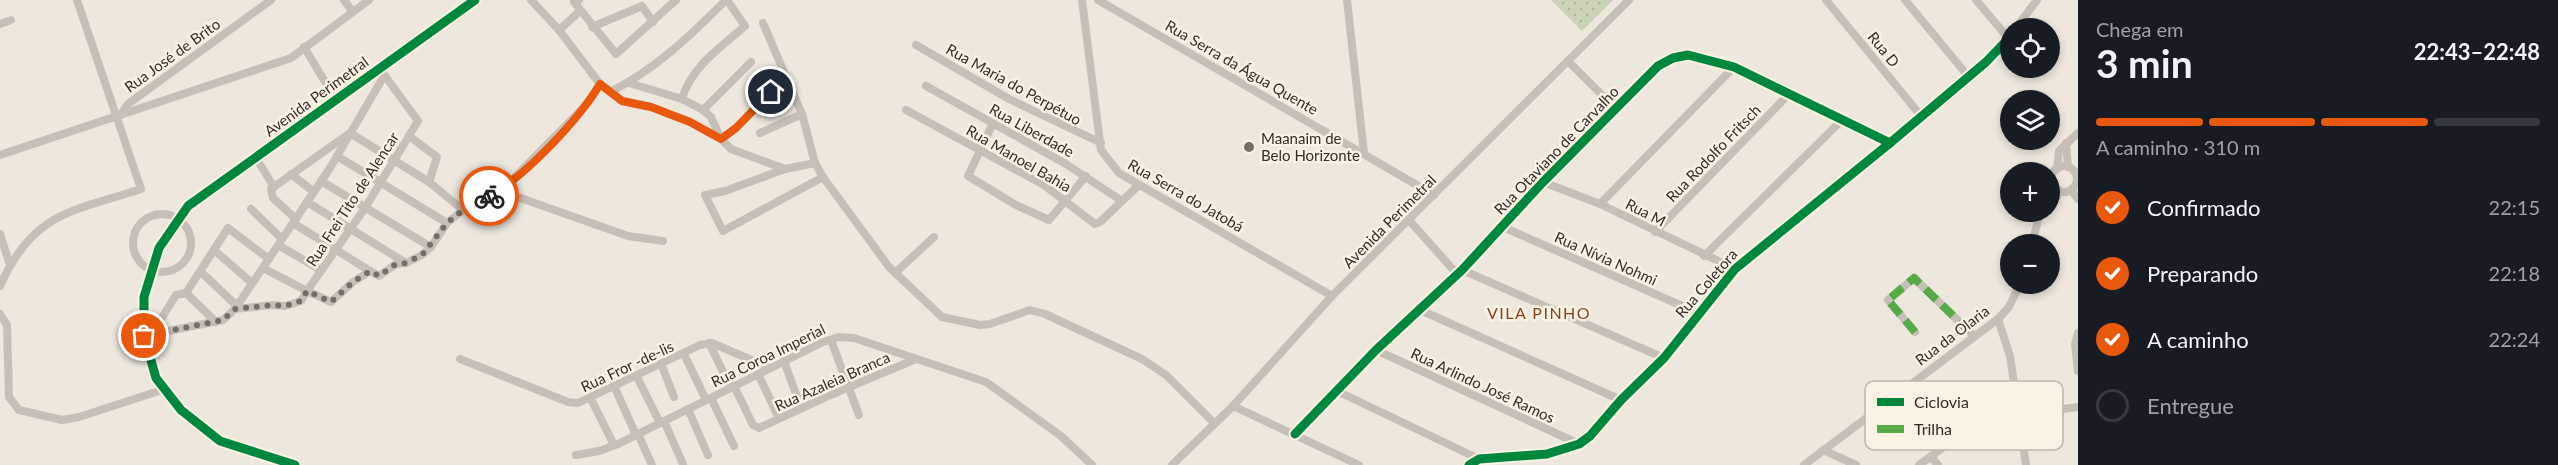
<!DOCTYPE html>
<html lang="pt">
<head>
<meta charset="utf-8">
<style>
	:root { --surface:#171b24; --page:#20242c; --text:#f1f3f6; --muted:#9ea1a6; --line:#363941; --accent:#ea580c }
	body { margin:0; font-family:Lato,sans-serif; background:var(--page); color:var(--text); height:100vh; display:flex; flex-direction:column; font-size:22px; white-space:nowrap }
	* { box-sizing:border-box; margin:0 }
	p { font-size:20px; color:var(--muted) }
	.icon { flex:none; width:33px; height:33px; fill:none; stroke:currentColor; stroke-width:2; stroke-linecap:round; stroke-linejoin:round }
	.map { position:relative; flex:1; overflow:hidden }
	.drawer { display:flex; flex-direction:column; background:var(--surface); width:480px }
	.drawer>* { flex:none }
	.buttons { position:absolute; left:2000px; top:18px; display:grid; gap:12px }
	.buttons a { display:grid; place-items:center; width:60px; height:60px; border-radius:50%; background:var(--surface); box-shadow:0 3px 9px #0003; font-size:30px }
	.pin { position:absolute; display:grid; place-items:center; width:51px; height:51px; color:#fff; margin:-26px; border:3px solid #fff; border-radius:50%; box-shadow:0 2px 6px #0007 }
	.courier { position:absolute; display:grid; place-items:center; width:60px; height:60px; margin:-30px; border:4px solid #ea580c; border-radius:50%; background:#fff; color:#222; box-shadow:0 2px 8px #0007 }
	.summary em { font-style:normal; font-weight:700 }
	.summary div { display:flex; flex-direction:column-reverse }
	.summary { display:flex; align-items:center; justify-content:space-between; height:102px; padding:0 18px }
	h1 { font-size:39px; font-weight:700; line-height:45px }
	.bar { display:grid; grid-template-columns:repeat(4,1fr); gap:9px 6px; align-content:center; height:72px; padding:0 18px }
	.bar i { height:8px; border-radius:4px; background:var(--line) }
	.bar .on { background:var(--accent) }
	.bar p { grid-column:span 4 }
	ol { padding:0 18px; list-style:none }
	li { display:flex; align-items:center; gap:18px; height:66px }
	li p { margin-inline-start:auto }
	li .icon { padding:6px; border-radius:50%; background:var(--accent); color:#fff; stroke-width:4 }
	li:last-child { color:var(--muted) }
	li i { width:33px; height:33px; border:3px solid var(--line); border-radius:50% }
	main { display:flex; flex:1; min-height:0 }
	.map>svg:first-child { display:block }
</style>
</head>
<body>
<main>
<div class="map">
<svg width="2078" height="465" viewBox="0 0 2078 465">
	<defs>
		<pattern id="park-dots" width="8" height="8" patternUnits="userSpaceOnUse" patternTransform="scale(1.5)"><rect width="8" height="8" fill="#cbd3b7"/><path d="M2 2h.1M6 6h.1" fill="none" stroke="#afb59d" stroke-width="1.8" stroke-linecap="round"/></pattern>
	</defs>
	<rect width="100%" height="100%" fill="#ede7de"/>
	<path fill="url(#park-dots)" d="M1551,0H1613L1582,31Z"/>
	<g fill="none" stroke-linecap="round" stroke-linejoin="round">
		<g stroke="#c5bfb7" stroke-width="8">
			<path d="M344,0L352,11"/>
			<path d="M531,0L559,30L600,84L622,101L651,107L690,122L721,139L736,128L786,76"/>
			<path d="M579,0L574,2L616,54L676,0"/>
			<path d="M1082,0L1101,150L1119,173L1332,296"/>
			<path d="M1098,0L1434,195"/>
			<path d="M1347,0L1364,153"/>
			<path d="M1826,0L1921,116"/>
			<path d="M1905,0L1968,76"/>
			<path d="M1976,0L2009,39"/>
			<path d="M763,23L802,114L815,163L823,177L889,267L942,317L980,325L990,324L1030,310L1045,314L1142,359L1166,375L1214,423"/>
			<path d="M0,24L11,20"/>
			<path d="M592,27L642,6L653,22"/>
			<path d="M2016,28L2037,0"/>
			<path d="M559,30L580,11"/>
			<path d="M916,45L1009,99L1101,143"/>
			<path d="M304,47L336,100"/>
			<path d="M1568,61L1616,109"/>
			<path d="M629,83L682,99L703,110L711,117L721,139L731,149L785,169L815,163"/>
			<path d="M600,84L588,103L504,188L512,195L628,236L663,241"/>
			<path d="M926,86L1066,164L1122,201"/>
			<path d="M610,92C655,70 691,35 726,0"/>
			<path d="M682,99C691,67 721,47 745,26L727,0"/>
			<path d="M703,110L751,62"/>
			<path d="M906,110L1044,185L1095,224L1100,222L1139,185"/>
			<path d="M122,113L128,104L271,0"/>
			<path d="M993,123L968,176L1016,205L1049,220L1086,176"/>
			<path d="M760,133L802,114"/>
			<path d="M409,136L437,157L429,182"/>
			<path d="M2066,143L2068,167"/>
			<path d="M0,155L291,58L369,0"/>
			<path d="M337,156L447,223"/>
			<path d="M256,158L274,187"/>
			<circle cx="2064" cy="179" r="13"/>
			<path d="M785,169L725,191L705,195L723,231L823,177"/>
			<path d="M2057,169L2059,151L2078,133"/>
			<path d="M291,174L314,192"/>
			<path d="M321,181L431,247"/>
			<path d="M1543,182L1600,204L1735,269"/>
			<path d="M2071,190L2078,199"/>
			<path d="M307,202L406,263"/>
			<path d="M1600,204L1734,67"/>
			<path d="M251,209L282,239"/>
			<path d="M2049,209L2060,191"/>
			<circle cx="162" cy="243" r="29"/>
			<path d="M296,219L273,198L271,189L350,133L429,182L463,210"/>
			<path d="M1409,220L1457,274"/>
			<path d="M293,223L370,271"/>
			<path d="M1503,227L1698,313"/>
			<path d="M1655,232L1789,94"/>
			<path d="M0,234L10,265"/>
			<path d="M2032,244L2040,212"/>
			<path d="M278,245L321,270"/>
			<path d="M214,250L252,283"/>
			<path d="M1704,256L1843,119"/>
			<path d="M263,268L307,291L365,208L418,121L380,69"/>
			<path d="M1462,270L1664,358"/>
			<path d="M201,272L237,306"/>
			<path d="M895,273L934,237"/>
			<path d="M0,286C33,212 71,212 141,189L77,0"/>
			<path d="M186,293L216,322"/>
			<path d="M235,309L330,168L384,76"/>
			<path d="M1418,309L1621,400"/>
			<path d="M0,314L7,325L9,397L19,410L62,420L79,417L165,389"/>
			<path d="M1998,319L2010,356L2026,465"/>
			<path d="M1915,332L1888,300L1914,278L1974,336"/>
			<path d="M2078,333L2075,344L2078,371"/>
			<path d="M151,335L176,295L186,293L228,228L269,259"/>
			<path d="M144,336L223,320L235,309L273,305L285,306L301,301L307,291L331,302L353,282L370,271L379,276L396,264L406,263L422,255L431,247L447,223L463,210L504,188"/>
			<path d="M831,340L859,415"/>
			<path d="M709,343L731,388"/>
			<path d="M1376,350L1579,444"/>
			<path d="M684,354L706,400"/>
			<path d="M460,359L568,402L578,403L700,345L712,343L770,368"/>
			<path d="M784,361L801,408"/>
			<path d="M662,366L674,397"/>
			<path d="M758,374L779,418"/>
			<path d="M637,377L660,423"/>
			<path d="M734,386L753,425L759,428L828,396L916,359"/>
			<path d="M615,388L636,435"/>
			<path d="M1337,391L1479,459"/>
			<path d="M711,398L734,446"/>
			<path d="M591,399L614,445"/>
			<path d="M1233,406L1359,465"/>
			<path d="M688,409L708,455"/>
			<path d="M664,421L683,464"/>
			<path d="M638,434L652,465"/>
			<path d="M1295,434L1376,350L1462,270L1543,182L1658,66L1673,58L1688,55L1734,67L1890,143"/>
			<path d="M1823,450L1856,465"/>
			<path d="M576,455L599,451L618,444L823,342L839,337L854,338L986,382L1061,436L1092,465"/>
			<path d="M1931,457L1938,465"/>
			<path d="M295,465L220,441L181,410L156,378L144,336V297L159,248L188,206L475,0"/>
			<path d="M1172,465L1233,406L1332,296L1629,0"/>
			<path d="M1469,465L1479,459L1547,454L1579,444L1590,436L1621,400L1664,358L1735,269L1890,143L1986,62L2010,37"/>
			<path d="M1804,465L1998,319L2009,307L2020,284"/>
			<path d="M1919,465L1974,425L2020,415L2078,407"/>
		</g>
		<path stroke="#55ab44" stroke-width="8" stroke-dasharray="15 8" stroke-linecap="butt" d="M1915,332L1888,300L1914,278L1974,336"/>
		<defs>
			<g id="cycleway">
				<path d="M1295,434L1376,350L1462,270L1543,182L1658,66L1673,58L1688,55L1734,67L1890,143"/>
				<path d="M295,465L220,441L181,410L156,378L144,336V297L159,248L188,206L475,0"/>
				<path d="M1469,465L1479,459L1547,454L1579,444L1590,436L1621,400L1664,358L1735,269L1890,143L1986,62L2010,37"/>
			</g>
		</defs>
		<use href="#cycleway" stroke="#faf2e4" stroke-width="13"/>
		<use href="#cycleway" stroke="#00873e" stroke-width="9"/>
	</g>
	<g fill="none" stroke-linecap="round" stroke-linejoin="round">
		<path stroke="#766d66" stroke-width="6" stroke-dasharray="0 10.8" d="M144,336L223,320L235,309L273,305L285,306L301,301L307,291L331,302L353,282L370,271L379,276L396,264L406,263L422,255L447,223L463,210L489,196"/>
		<path stroke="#ea580c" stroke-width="8" d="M489,196C525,177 579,119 600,84L622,101L651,107L690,122L721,139L736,128L771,92"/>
	</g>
	<circle fill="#766d66" stroke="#faf2e4" stroke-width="2" cx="1249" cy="147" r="6"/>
	<g text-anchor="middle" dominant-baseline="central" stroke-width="5" stroke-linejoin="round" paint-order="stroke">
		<g font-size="15" fill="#362c26" stroke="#faf2e4">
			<text transform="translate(1884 49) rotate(51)">Rua D</text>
			<text transform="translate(172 55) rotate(-36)">Rua José de Brito</text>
			<text transform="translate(1242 67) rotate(30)">Rua Serra da Água Quente</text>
			<text transform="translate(1014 84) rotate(29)">Rua Maria do Perpétuo</text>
			<text transform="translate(316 96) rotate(-36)">Avenida Perimetral</text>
			<text transform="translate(1032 130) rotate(29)">Rua Liberdade</text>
			<text transform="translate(1556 150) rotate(-46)">Rua Otaviano de Carvalho</text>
			<text transform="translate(1713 153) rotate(-46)">Rua Rodolfo Fritsch</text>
			<text transform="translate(1019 158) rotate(30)">Rua Manoel Bahia</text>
			<text transform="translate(1186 195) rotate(30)">Rua Serra do Jatobá</text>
			<text transform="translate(352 199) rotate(-57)">Rua Frei Tito de Alencar</text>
			<text transform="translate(1646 212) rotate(27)">Rua M</text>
			<text transform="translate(1389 221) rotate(-45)">Avenida Perimetral</text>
			<text transform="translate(1606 258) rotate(24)">Rua Nívia Nohmi</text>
			<text transform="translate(1706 283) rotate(-49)">Rua Coletora</text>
			<text transform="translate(1952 335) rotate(-37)">Rua da Olaria</text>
			<text transform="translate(768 355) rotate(-26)">Rua Coroa Imperial</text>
			<text transform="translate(627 366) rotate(-25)">Rua Fror -de-lis</text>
			<text transform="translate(832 381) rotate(-24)">Rua Azaleia Branca</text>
			<text transform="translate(1483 385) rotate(25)">Rua Arlindo José Ramos</text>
		</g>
		<g font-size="15" fill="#362c26" stroke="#faf2e4" text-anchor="start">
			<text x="1261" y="138">Maanaim de<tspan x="1261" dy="17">Belo Horizonte</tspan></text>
		</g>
		<g font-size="16" letter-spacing="1.5" fill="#893f1a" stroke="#faf2e4">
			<text x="1539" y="312">VILA PINHO</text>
		</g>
	</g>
	<rect x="1865" y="381" width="198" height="69" rx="9" fill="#faf2e4" stroke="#bfb7ab" stroke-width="1.5"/>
	<rect x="1877" y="398" width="27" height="8" fill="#00873e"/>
	<rect x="1877" y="425" width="27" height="8" fill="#55ab44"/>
	<g font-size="16" fill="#362c26">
		<text x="1914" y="408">Ciclovia</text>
		<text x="1914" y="435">Trilha</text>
	</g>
</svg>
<div class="buttons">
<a><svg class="icon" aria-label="locate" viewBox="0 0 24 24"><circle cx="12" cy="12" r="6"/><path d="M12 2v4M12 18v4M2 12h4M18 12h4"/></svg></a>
<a><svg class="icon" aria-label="layers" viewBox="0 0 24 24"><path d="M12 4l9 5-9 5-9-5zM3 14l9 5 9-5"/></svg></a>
<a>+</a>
<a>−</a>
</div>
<div class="pin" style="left:144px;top:336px;background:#ea580c"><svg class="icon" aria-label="bag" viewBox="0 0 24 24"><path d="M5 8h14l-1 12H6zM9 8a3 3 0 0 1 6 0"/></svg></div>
<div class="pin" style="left:771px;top:92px;background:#1f2937"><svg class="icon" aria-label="home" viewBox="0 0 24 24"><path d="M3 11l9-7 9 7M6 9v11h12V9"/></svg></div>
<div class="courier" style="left:489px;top:196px"><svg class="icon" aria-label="bike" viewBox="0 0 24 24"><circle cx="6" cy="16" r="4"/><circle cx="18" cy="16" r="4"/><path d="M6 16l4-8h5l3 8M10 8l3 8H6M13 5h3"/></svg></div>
</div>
<section class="drawer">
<div class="summary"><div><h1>3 min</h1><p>Chega em</p></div><em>22:43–22:48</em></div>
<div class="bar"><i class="on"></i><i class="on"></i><i class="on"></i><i></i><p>A caminho · 310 m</p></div>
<ol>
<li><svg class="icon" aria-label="check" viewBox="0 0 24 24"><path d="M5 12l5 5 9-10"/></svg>Confirmado<p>22:15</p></li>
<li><svg class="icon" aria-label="check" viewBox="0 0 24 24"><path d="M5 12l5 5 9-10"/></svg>Preparando<p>22:18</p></li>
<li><svg class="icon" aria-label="check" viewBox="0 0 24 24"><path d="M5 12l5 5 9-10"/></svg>A caminho<p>22:24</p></li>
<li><i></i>Entregue</li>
</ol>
</section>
</main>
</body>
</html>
